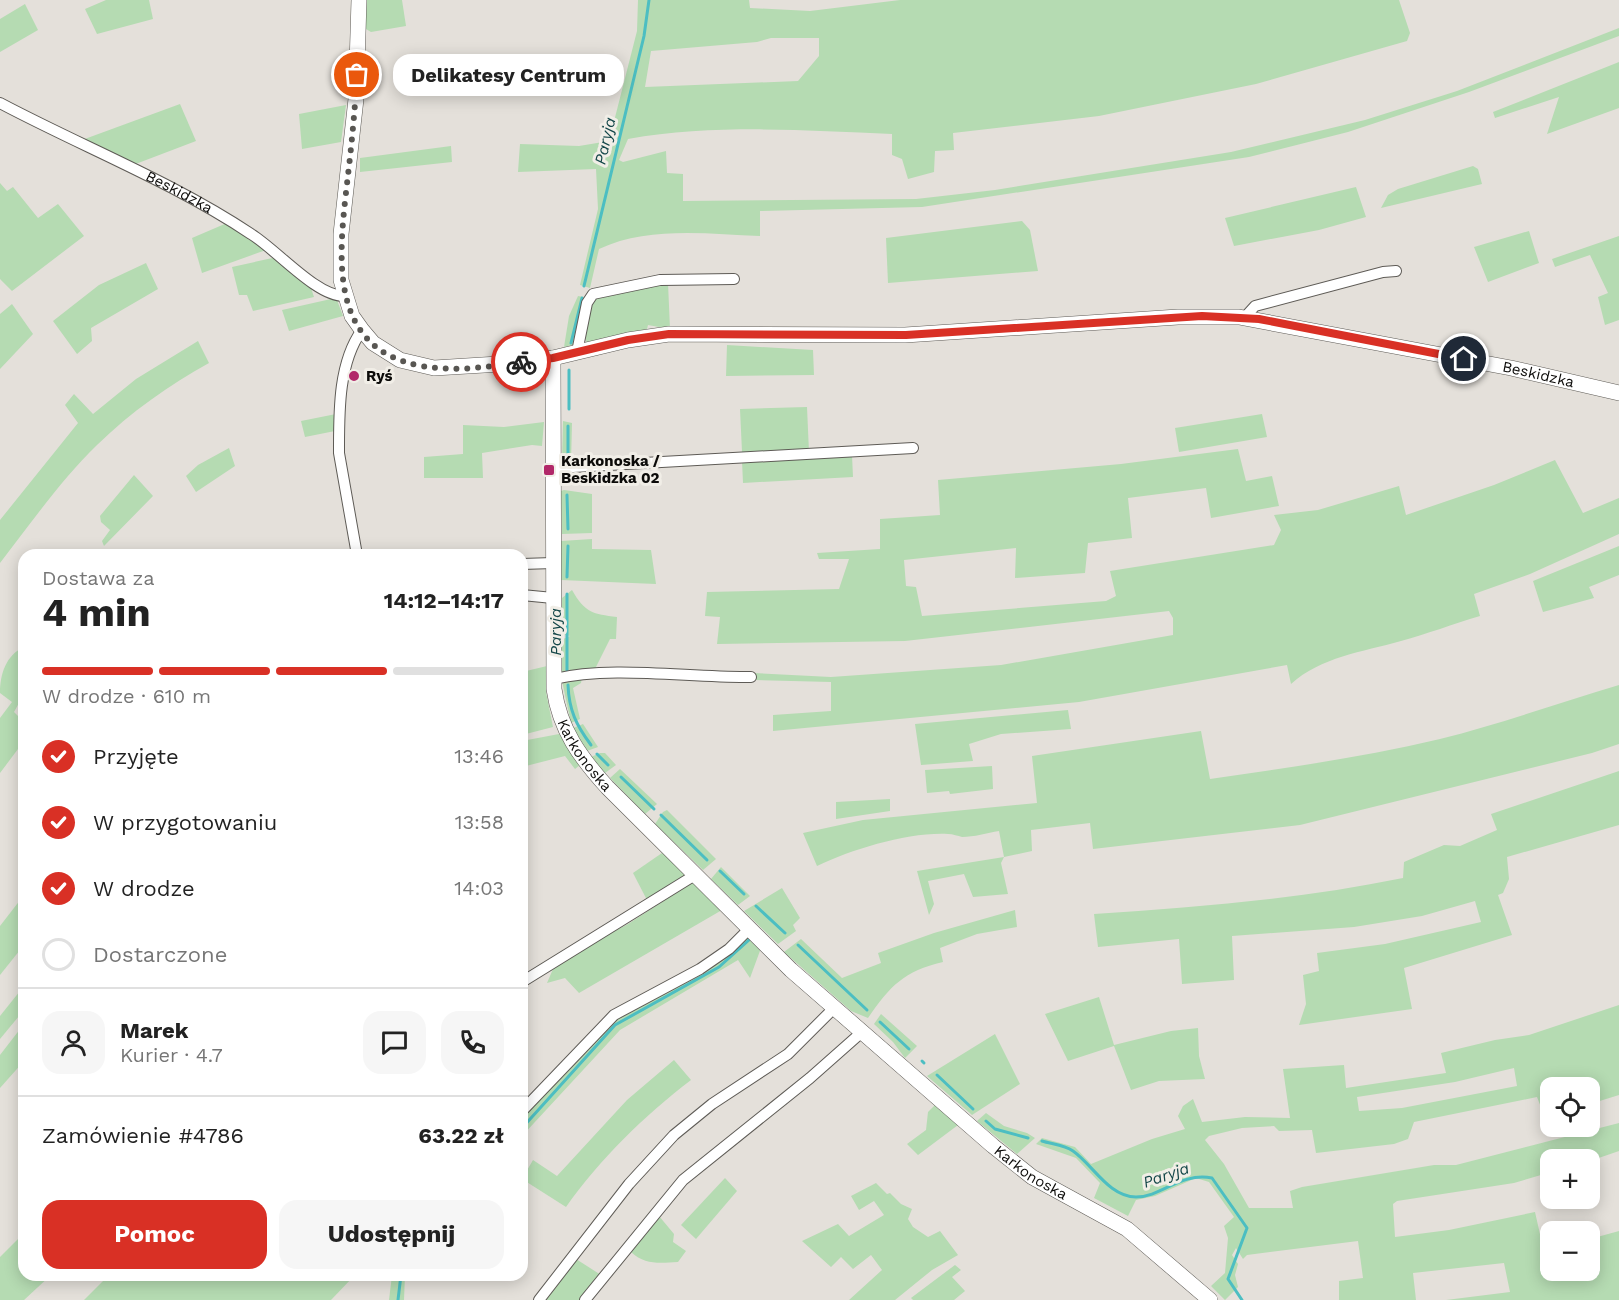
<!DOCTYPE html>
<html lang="pl">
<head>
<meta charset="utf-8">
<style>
	:root { --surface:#fff; --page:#f6f6f6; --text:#222; --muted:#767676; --line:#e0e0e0; --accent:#d93025 }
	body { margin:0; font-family:"Work Sans",sans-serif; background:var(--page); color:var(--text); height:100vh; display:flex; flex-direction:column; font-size:22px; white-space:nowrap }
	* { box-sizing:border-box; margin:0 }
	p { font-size:20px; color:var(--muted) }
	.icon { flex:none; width:33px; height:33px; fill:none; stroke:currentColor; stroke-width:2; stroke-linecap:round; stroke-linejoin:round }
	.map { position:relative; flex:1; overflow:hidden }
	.details { position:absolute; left:18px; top:549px; width:510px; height:732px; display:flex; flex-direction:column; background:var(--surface); border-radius:18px; box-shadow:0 3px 15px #0003 }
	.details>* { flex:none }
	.buttons { position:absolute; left:1540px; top:1077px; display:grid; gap:12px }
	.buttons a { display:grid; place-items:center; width:60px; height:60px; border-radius:12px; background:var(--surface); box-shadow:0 3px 15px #0003; font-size:30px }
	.pin { position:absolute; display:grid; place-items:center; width:51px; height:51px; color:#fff; margin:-26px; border:3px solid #fff; border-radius:50%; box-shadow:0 2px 6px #0007 }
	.courier { position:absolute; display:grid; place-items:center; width:60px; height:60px; margin:-30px; border:4px solid #d93025; border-radius:50%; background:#fff; color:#222; box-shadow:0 2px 8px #0007 }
	.bubble { position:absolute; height:42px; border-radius:18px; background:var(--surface); box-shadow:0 3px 15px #0003; font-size:20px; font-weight:700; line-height:42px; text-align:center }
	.head em { font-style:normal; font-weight:700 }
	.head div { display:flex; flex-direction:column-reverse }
	.head { display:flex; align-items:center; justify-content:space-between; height:102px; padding:0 24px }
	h1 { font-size:39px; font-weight:700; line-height:45px }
	.bar { display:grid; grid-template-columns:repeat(4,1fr); gap:9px 6px; align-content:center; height:72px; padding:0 24px }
	.bar i { height:8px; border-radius:4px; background:var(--line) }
	.bar .on { background:var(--accent) }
	.bar p { grid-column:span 4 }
	.line { display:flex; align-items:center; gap:15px; padding:0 24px; border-top:2px solid var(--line) }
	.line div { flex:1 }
	.round { display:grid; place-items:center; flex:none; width:63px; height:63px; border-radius:18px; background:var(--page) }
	ol { padding:0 24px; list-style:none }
	li { display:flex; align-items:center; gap:18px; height:66px }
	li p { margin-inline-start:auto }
	li .icon { padding:6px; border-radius:50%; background:var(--accent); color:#fff; stroke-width:4 }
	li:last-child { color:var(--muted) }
	li i { width:33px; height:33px; border:3px solid var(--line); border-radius:50% }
	.button { display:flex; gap:12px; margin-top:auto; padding:12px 24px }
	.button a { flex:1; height:69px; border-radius:18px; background:var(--accent); color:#fff; font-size:24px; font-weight:700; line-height:69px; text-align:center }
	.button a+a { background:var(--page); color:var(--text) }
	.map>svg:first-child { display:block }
</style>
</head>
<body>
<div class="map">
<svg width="1619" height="1300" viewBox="0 0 1619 1300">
	<rect width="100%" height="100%" fill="#e4e0da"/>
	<g fill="#b5dbb2" fill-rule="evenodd">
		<path d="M106,0H149L153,19L97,34L85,9Z"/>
		<path d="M366,0H402L406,26L371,32L366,29Z"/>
		<path d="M638,0H749L750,8L810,11L900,0H1399L1410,33L1407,41L1256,84L1099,116L953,133L954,150L935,151L934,172L908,179L902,159L892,155V134C804,130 715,124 628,139L619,160L623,162L666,151L667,173L683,174V201L916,199L995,190L1231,152L1365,120L1457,91L1619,28V36L1469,92L1348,132L1249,157L922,207L760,211V236C707,234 648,226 599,249L590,288L580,285L598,209L596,169L518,172L520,144L579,146L609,141L637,31ZM771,38H819V56L798,81L645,87L651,51L757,42Z"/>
		<path d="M25,4L38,30L0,52V19Z"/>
		<path d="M1619,62V108L1547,134L1559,97L1495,118L1493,112Z"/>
		<path d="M180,104L196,141L133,165L82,140Z"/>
		<path d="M346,105L341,142L302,149L299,114Z"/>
		<path d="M451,146L452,162L360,172V158Z"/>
		<path d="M1473,166L1478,169L1482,184L1381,208L1388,195L1398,189Z"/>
		<path d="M0,183L7,191L13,187L38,218L58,204L84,236L12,291L0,279Z"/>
		<path d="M1356,187L1366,217L1319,230L1234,246L1225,218Z"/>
		<path d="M1022,221L1030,230L1038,271L888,283L886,238Z"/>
		<path d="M227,223L266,250L202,273L192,238Z"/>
		<path d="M1529,231L1539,263L1488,282L1474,247Z"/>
		<path d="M1619,236V320L1605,325L1598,297L1608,293L1590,255L1555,267L1552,259Z"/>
		<path d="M277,257L311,288L314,297L253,311L247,295H239L232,267Z"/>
		<path d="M146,263L158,289L91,328L92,341L77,354L53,321L99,285Z"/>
		<path d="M668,283L670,329L648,325L647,329L587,344C582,332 590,305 598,295Z"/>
		<path d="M578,296L584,297L573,345L564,347L569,316Z"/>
		<path d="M331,299L337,300L343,316L289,331L282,310Z"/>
		<path d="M12,304L33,334L0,369V314Z"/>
		<path d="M198,341L209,363C169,385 131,412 97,445C61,480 31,523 0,563V520L78,423L65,405L74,394L93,414L136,379Z"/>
		<path d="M727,345L813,350L814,375L726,376Z"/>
		<path d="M807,407L809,452H742L740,409Z"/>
		<path d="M336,414L335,431L305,437L301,421Z"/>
		<path d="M1262,414L1267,437L1179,452L1175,428Z"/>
		<path d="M563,421L572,423L571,463L562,462Z"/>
		<path d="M544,422L542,446L532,445L482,453L483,478H424V457L463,454V425L504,427Z"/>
		<path d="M229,448L235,466L196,492L186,476L198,465Z"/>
		<path d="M1238,449L1246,481L1272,476L1279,506L1211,518L1206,488L1128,498L1132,538L1088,543L1085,573L1015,578L1016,548L904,560L906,586L916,587L922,616L1106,601L1116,596L1110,571L1274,545L1281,530L1274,515L1318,510L1399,486L1406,515L1494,485L1555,460L1583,513L1619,498V534L1530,574L1474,594L1480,616C1453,624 1427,634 1401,641C1362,652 1321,657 1291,684L1287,665L1079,702L773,731V715L831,711V682L754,680L753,673L831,677L1001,665L1173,635V618L1169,611L905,641L717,644L720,617L705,616L707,592L839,589L849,559H819L817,553L880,549V519L940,515L938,480L1121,464Z"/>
		<path d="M852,455L853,477L743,483L742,461Z"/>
		<path d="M134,475L153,496L104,546L102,541L110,530L101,522L100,516Z"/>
		<path d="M564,490L592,494V533L562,534L561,491Z"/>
		<path d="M592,539V549L651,550L656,584L561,580V541Z"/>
		<path d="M1619,546V575L1589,587L1594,598L1543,612L1533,581Z"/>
		<path d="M572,590C585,613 593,614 617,617L616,639H610L594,671L562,673L561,640L570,636L562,634V598Z"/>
		<path d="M24,647V694L14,712L24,722V741L0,773V718L12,702L0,693C0,674 6,655 24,647Z"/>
		<path d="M547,666L548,686L546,692L553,727L522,735V672Z"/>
		<path d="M582,677L581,683L573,688L580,719L571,723L562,681Z"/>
		<path d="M1619,685V744L1592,753L1300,825L1093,849L1090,823L1031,830L1032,851L1004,857L1001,863L1008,894L973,897L964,874L928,881L934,904L929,915L917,871L1004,857L999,831C987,833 974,837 962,837C958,836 953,834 948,834C908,832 853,849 817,866L803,833L863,820L1037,803L1032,756L1201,731L1210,779C1287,768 1364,757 1440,739C1500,724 1559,703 1619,685Z"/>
		<path d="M1068,710L1071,729L1001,734L969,744L973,761L921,765L915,724Z"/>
		<path d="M583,724L598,747L587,751L573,728Z"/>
		<path d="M559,734L580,765L575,769L565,756L522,767V741Z"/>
		<path d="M600,753H605L616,765L605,773L591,757Z"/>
		<path d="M992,766L993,789L950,794L949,791L927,793L925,770Z"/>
		<path d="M620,769L657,804L645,814L610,778Z"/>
		<path d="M1619,771V825L1507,857L1509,879L1503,893L1498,895L1512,935L1404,968L1412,1009L1299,1025L1306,1004L1303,975L1319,971L1317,953L1385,944L1481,922L1475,901L1422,916L1354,927L1232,936L1234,980L1182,984L1179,939L1098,947L1094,914C1197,907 1301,899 1403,878L1404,862L1444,845L1460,846L1497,830L1491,814Z"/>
		<path d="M890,799V811L836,819V802Z"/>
		<path d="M667,810L716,859L703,870L655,824L663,812Z"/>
		<path d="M662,853L685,872V878L648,902L633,873Z"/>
		<path d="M721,867L750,896L738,905L711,879Z"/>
		<path d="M693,882L722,910L579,993L565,978L547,983L556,962L628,924Z"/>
		<path d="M782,888L800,918L793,925L796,931L778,944L744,911Z"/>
		<path d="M24,895V945L0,975V926Z"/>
		<path d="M1015,910L1017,927L977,934L940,948L943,962C904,971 890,986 868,1018L851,1011L784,952L801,939L842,978L881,963L878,953L934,933Z"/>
		<path d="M748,935L761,948L750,978L738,960L620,1030L522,1136V1116L612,1021Z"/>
		<path d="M24,986V1010L0,1039V1016Z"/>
		<path d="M1099,997L1114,1045L1171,1031L1198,1028L1199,1056L1205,1079L1159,1081L1131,1090L1114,1046L1068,1061L1045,1014Z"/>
		<path d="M1619,1005V1095L1590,1104V1088H1551V1114L1544,1115L1537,1097L1414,1122L1408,1139L1394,1144L1316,1153L1312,1130L1279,1131L1274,1126L1242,1128L1209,1136L1205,1140L1224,1164L1249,1208H1293L1290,1191L1302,1187L1434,1165H1456L1619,1123V1151L1590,1161L1551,1160V1172L1514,1183L1397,1201L1393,1204L1395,1237L1449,1230L1535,1212L1544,1252L1551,1250V1270H1590V1239L1619,1231V1300H1446L1510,1292L1504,1263L1413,1273L1416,1300H1339V1281L1363,1278L1358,1241L1247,1255L1243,1259L1236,1248L1232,1255L1238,1264L1235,1275L1238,1287L1225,1300L1211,1286L1225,1273L1228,1238L1224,1226L1234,1217L1209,1182L1196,1178L1155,1196L1136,1200L1128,1216L1094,1198L1100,1183L1076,1158L1036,1144L1042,1138L1075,1147L1091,1164L1152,1139L1185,1129L1178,1116L1183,1106L1193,1099L1202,1122L1245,1117L1290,1118L1283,1069L1344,1065L1346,1088L1446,1073L1441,1053L1495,1040L1529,1035ZM1514,1068L1517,1086L1402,1108L1359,1111L1357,1097L1455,1082Z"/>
		<path d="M881,1014L917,1046L905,1058L893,1042L874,1024Z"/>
		<path d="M24,1024V1061L0,1088V1055Z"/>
		<path d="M995,1034L1020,1084L972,1115L927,1076Z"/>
		<path d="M674,1060L691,1080C644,1116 600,1159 566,1207L522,1179L533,1160L557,1176L627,1100Z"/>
		<path d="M936,1104L958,1125L918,1155L907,1144L926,1130L928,1112Z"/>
		<path d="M986,1113L1004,1126L1027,1133L1035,1138L1017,1154L977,1121Z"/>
		<path d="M725,1178L737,1191L696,1239L681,1225Z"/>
		<path d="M876,1183L887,1194L890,1193L901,1204L912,1209L908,1219L913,1227L928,1237L940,1231L958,1255L932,1270L895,1300H849L882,1270L871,1255L853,1269L841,1257L831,1267L802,1241L838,1224L849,1236L884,1215L874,1201L859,1210L851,1196Z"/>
		<path d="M659,1216L674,1234L673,1242L686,1251L678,1262C659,1263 645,1265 631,1252Z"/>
		<path d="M24,1233V1275H51L24,1300H0V1257Z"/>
		<path d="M576,1259L601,1275L580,1300H544Z"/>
		<path d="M955,1265L961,1270L952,1277L965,1291L954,1300H913L911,1298Z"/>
		<path d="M109,1275H355L331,1300H84Z"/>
		<path d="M392,1275H405L404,1300H389Z"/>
	</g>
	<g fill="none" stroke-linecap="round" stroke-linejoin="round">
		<g stroke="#4cbec2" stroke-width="3">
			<path d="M584,286L644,36L649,0"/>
			<path d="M571,343L582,298"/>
			<path d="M569,409V370"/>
			<path d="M568,459V426"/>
			<path d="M568,473V481"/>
			<path d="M567,495L568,529"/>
			<path d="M567,577L568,546"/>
			<path d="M567,670V594"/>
			<path d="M568,685C569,710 576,725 591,745"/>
			<path d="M597,754L608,765"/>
			<path d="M621,777L654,809"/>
			<path d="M661,815L707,860"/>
			<path d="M720,871L744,894"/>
			<path d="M756,906L785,933"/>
			<path d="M798,945L867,1010"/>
			<path d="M880,1022L909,1049"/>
			<path d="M922,1061L924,1063"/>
			<path d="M937,1075L973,1109"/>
			<path d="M986,1121L995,1129L1028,1138"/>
			<path d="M522,1128L615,1025L719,967L749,940"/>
			<path d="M1042,1141C1051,1144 1065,1145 1073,1151C1093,1165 1109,1197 1136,1197C1162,1197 1180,1172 1212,1178L1247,1228L1228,1279L1242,1300"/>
			<path d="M398,1300L401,1275"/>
		</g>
		<defs>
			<g id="street">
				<path id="s1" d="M0,103C83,147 173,182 251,234C277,250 316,296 344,296"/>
				<path d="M1245,317L1255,306L1383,272L1396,271"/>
				<path d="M577,352L587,303L593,294L660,280L734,279"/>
				<path d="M555,468L913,448"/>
				<path d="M357,555L339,453C339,413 338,363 362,330"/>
				<path d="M522,564L553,563"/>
				<path d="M522,595L553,598"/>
				<path d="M554,679C613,665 689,678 751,677"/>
				<path d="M522,982L695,875"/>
				<path d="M522,1111L614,1015L700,969L729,949L749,929"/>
				<path d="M539,1300L629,1184L674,1135L712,1104L788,1054L834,1008"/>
				<path d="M585,1300L683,1180L810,1078L862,1032"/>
			</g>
			<g id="secondary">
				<path id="s2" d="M359,0L356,99L341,234V280L352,316L362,330L373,343L400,360L434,368L516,363L553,358L628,340L669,334L905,335L1178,317H1239L1511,368L1619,393"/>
				<path id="s3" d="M553,358L554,689C560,730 580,757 607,787L791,970L993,1146L1032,1177L1127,1229L1210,1300"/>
			</g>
		</defs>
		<use href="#street" stroke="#5e5b56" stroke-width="12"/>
		<use href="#secondary" stroke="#5e5b56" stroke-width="16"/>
		<use href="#street" stroke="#fff" stroke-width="10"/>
		<use href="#secondary" stroke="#fff" stroke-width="15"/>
	</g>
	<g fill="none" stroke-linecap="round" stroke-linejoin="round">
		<path stroke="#585652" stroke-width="6" stroke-dasharray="0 10.8" d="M357,75C355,108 352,141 348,175C340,247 323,349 422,366C453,372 490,367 521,362"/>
		<path stroke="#d93025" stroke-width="8" d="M521,362L553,358L628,340L669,334L906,335L1202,316L1259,319L1464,359"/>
	</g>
	<g fill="#b12869" stroke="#f1eee7" stroke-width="2">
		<circle cx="354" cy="376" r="6"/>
		<rect x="543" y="464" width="12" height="12" rx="3"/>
	</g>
	<g text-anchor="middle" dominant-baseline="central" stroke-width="6" stroke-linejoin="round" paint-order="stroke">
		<g font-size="15" fill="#0c0b09" stroke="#f1eee7">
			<text stroke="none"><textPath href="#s1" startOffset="200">Beskidzka</textPath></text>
			<text stroke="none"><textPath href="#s2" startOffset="1533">Beskidzka</textPath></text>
			<text stroke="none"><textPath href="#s3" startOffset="405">Karkonoska</textPath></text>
			<text stroke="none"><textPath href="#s3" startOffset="1018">Karkonoska</textPath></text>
		</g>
		<g font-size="15" font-weight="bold" fill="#0c0b09" stroke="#f1eee7" text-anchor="start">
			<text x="366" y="376">Ryś</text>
			<text x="561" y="461">Karkonoska /<tspan x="561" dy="17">Beskidzka 02</tspan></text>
		</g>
		<g font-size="16" font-style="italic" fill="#144749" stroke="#f1eee7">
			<text transform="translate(605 141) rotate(-77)">Paryja</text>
			<text transform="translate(555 632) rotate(-90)">Paryja</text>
			<text transform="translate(1166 1175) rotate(-19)">Paryja</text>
		</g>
	</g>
</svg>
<div class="buttons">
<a><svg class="icon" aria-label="locate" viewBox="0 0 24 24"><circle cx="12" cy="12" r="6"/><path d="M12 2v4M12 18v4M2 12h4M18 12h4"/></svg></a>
<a>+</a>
<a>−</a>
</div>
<div class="pin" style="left:357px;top:75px;background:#ea580c"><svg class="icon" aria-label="bag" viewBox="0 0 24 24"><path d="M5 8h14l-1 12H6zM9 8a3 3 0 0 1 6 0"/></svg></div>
<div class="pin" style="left:1464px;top:359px;background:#1f2937"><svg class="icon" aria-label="home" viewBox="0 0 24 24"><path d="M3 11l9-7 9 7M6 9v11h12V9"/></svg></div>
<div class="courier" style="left:521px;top:362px"><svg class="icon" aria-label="bike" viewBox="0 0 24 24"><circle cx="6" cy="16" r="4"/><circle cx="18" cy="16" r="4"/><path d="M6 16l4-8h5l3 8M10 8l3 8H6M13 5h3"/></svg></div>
<div class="bubble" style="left:393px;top:54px;width:231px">Delikatesy Centrum</div>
<section class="details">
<div class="head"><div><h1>4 min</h1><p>Dostawa za</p></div><em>14:12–14:17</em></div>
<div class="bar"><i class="on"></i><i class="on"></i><i class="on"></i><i></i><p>W drodze · 610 m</p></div>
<ol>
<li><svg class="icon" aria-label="check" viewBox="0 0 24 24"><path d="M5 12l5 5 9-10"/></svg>Przyjęte<p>13:46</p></li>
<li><svg class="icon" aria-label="check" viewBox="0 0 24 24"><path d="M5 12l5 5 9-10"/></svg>W przygotowaniu<p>13:58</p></li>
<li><svg class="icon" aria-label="check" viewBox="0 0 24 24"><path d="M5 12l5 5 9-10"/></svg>W drodze<p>14:03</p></li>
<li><i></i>Dostarczone</li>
</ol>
<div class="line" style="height:108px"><a class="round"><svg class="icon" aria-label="person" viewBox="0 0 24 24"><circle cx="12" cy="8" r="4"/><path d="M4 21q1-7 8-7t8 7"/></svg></a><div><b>Marek</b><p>Kurier · 4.7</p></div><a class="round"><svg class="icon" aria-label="chat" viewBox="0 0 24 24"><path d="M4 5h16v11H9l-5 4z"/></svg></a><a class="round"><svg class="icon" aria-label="phone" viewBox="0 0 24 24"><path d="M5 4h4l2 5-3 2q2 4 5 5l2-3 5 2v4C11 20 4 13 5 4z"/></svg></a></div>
<div class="line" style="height:78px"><div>Zamówienie #4786</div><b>63.22 zł</b></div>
<div class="button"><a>Pomoc</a><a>Udostępnij</a></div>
</section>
</div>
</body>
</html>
